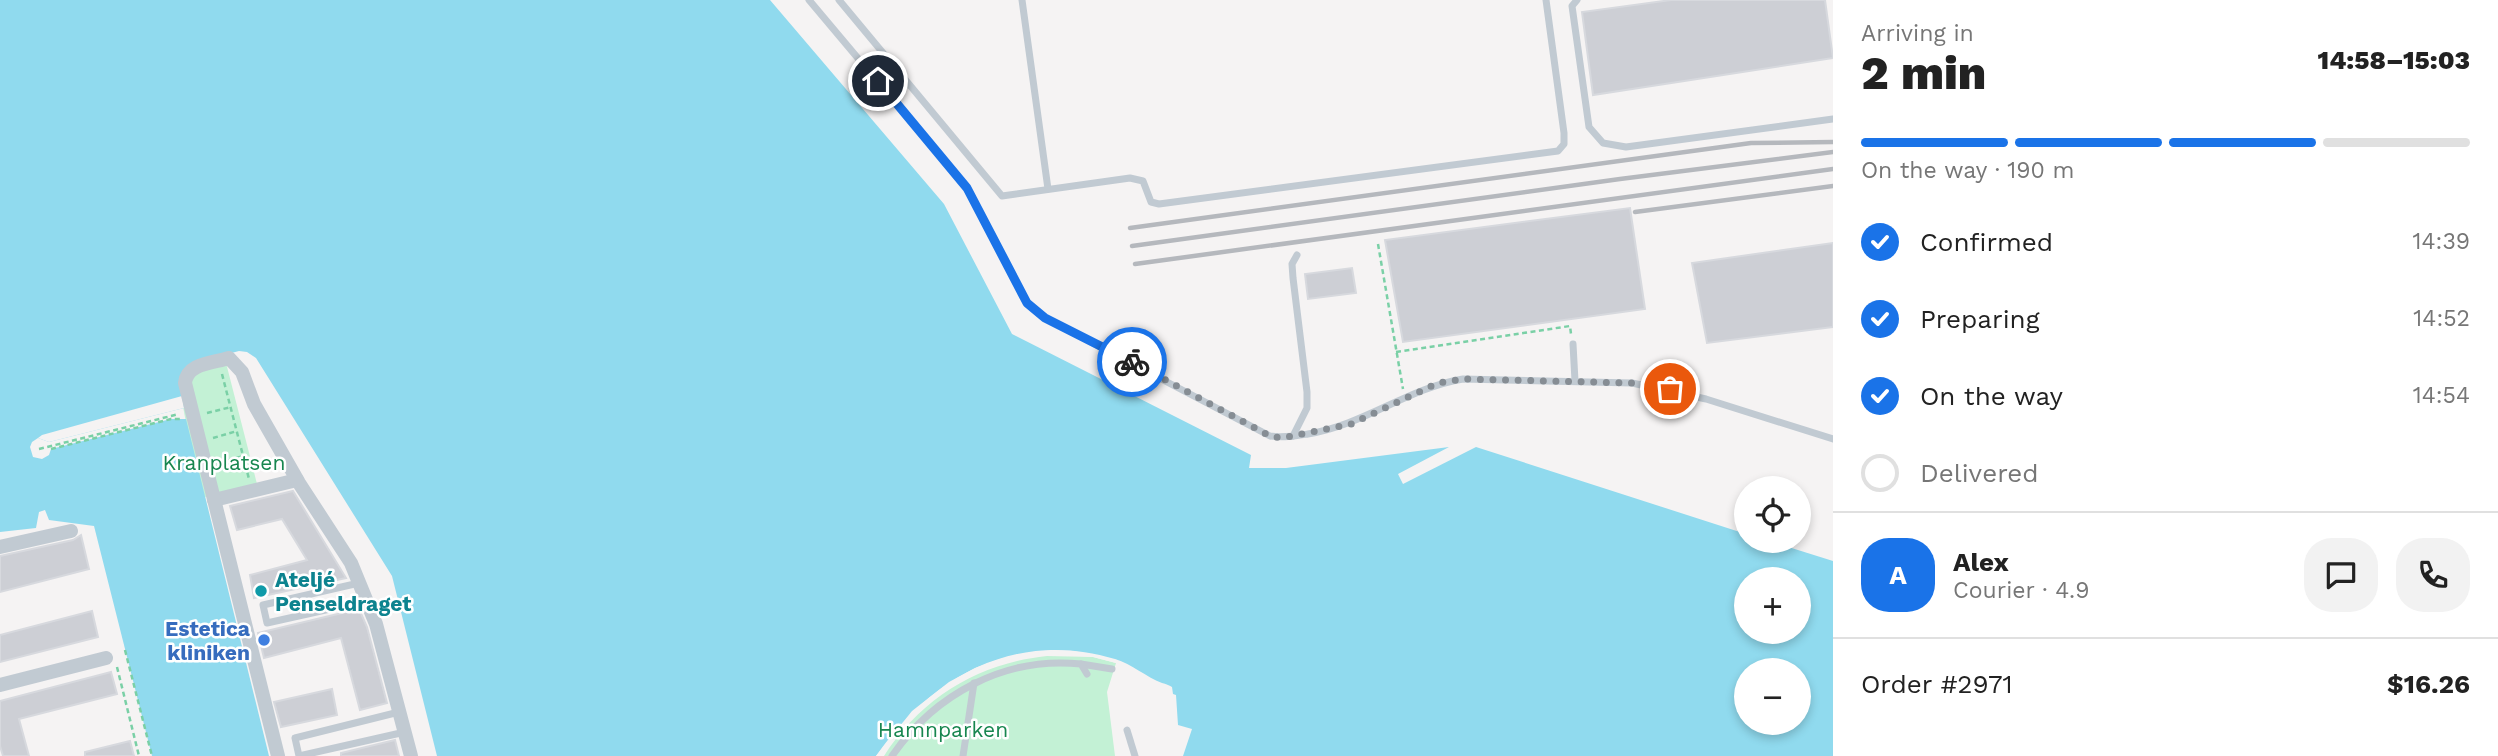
<!DOCTYPE html>
<html lang="en">
<head>
<meta charset="utf-8">
<style>
	:root { --surface:#fff; --page:#f2f2f2; --text:#222; --muted:#767676; --line:#e0e0e0; --accent:#1a73e8 }
	body { margin:0; font-family:"Work Sans",sans-serif; background:var(--page); color:var(--text); height:100vh; display:flex; flex-direction:column; font-size:26px; white-space:nowrap }
	* { box-sizing:border-box; margin:0 }
	p { font-size:23px; color:var(--muted) }
	.icon { flex:none; width:38px; height:38px; fill:none; stroke:currentColor; stroke-width:2; stroke-linecap:round; stroke-linejoin:round }
	.map { position:relative; flex:1; overflow:hidden }
	.drawer { display:flex; flex-direction:column; background:var(--surface); width:665px }
	.drawer>* { flex:none }
	.buttons { position:absolute; left:1734px; top:476px; display:grid; gap:14px }
	.buttons a { display:grid; place-items:center; width:77px; height:77px; border-radius:50%; background:var(--surface); box-shadow:0 4px 10px #0003; font-size:35px }
	.pin { position:absolute; display:grid; place-items:center; width:60px; height:60px; color:#fff; margin:-30px; border:4px solid #fff; border-radius:50%; box-shadow:0 2px 7px #0007 }
	.courier { position:absolute; display:grid; place-items:center; width:70px; height:70px; margin:-35px; border:5px solid #1a73e8; border-radius:50%; background:#fff; color:#222; box-shadow:0 2px 9px #0007 }
	.headline em { font-style:normal; font-weight:800 }
	.headline div { display:flex; flex-direction:column-reverse }
	.headline { display:flex; align-items:center; justify-content:space-between; height:119px; padding:0 28px }
	h1 { font-size:46px; font-weight:800; line-height:52px }
	.bar { display:grid; grid-template-columns:repeat(4,1fr); gap:10px 7px; align-content:center; height:84px; padding:0 28px }
	.bar i { height:9px; border-radius:5px; background:var(--line) }
	.bar .on { background:var(--accent) }
	.bar p { grid-column:span 4 }
	.line { display:flex; align-items:center; gap:18px; padding:0 28px; border-top:2px solid var(--line) }
	.line div { flex:1 }
	.round { display:grid; place-items:center; flex:none; width:74px; height:74px; border-radius:28px; background:var(--page) }
	ol { padding:0 28px; list-style:none }
	li { display:flex; align-items:center; gap:21px; height:77px }
	li p { margin-inline-start:auto }
	li .icon { padding:7px; border-radius:50%; background:var(--accent); color:#fff; stroke-width:4 }
	li:last-child { color:var(--muted) }
	li i { width:38px; height:38px; border:4px solid var(--line); border-radius:50% }
	main { display:flex; flex:1; min-height:0 }
	.map>svg:first-child { display:block }
</style>
</head>
<body>
<main>
<div class="map">
<svg width="1833" height="756" viewBox="0 0 1833 756">
	<rect width="100%" height="100%" fill="#f5f3f3"/>
	<g fill="#c3f1d5">
		<path d="M224,355L257,484L205,497C200,476 172,384 183,369C190,360 212,358 224,355Z"/>
		<path d="M1047,656L1093,657L1116,663L1107,692L1115,756H884C921,698 979,663 1047,656Z"/>
	</g>
	<path fill="#90daee" fill-rule="evenodd" d="M0,0H770L944,204L1012,334L1251,455L1249,468H1286L1449,447L1398,474L1403,484L1476,447L1746,534V541H1769L1833,561V756H1183L1192,729L1178,725L1176,695L1173,694L1172,687C1169,685 1166,684 1162,683C1146,677 1132,664 1115,659C1016,629 932,676 876,756H437L392,576L256,358L247,352L239,351L190,364L184,369L180,384L184,408L49,442L38,438L32,442L30,447L33,457L42,459L49,455L51,449L171,419H186L269,756H152L94,526L49,520L45,510L39,512L36,528L0,532ZM1746,579H1799V632H1746ZM1746,670H1799V723H1746Z"/>
	<g fill="#f5f3f3">
		<path d="M182,396L184,408L49,442L38,438L42,435Z"/>
		<path d="M1051,650L1073,651L1117,660L1116,663L1093,657L1051,654L1014,659L988,667L951,685L926,703L895,735L880,756H876L912,711L949,682L975,668L1000,659Z"/>
	</g>
	<g fill="#cdcfd5" stroke="#d7d9de" stroke-width="2">
		<path d="M1671,0H1825L1833,58L1593,95L1582,12Z"/>
		<path d="M1630,208L1645,309L1403,342L1385,240Z"/>
		<path d="M1833,243V327L1707,343L1692,263Z"/>
		<path d="M1352,268L1356,293L1308,299L1305,274Z"/>
		<path d="M293,491L346,578L254,598L250,575L307,560L282,519L237,530L230,506Z"/>
		<path d="M81,535L89,569L0,592V556L73,540Z"/>
		<path d="M359,609L367,627L387,703L360,710L341,638L264,658L258,633Z"/>
		<path d="M92,611L98,637L0,662V635Z"/>
		<path d="M111,672L117,694L19,719L29,756H3L0,746V701Z"/>
		<path d="M332,689L337,715L281,727L274,702Z"/>
		<path d="M395,740L399,756H341V753Z"/>
		<path d="M130,741L134,756H85V752Z"/>
	</g>
	<g fill="none" stroke-linecap="round" stroke-linejoin="round">
		<g stroke="#7ad0a6" stroke-width="2.5" stroke-dasharray="5 3.5" stroke-linecap="butt">
			<path d="M1378,244L1403,389"/>
			<path d="M1396,352L1570,326L1571,334"/>
			<path d="M222,374L249,479"/>
			<path d="M207,413L231,407"/>
			<path d="M213,438L237,431"/>
			<path d="M39,449L179,414"/>
			<path d="M51,449L171,419H180"/>
			<path d="M220,463L243,456"/>
			<path d="M125,650L152,756"/>
			<path d="M117,667L139,756"/>
		</g>
		<g stroke="#c1cad2" stroke-width="7">
			<path d="M809,0L967,188L1027,303L1045,318L1270,436C1284,438 1295,436 1308,434C1364,425 1408,388 1463,379L1632,383L1706,399L1833,439"/>
			<path d="M839,0L1002,196L1130,178L1143,181L1151,202L1159,204L1558,151L1564,144V133L1546,0"/>
			<path d="M1022,0L1048,189"/>
			<path d="M1577,0L1572,6L1589,127L1603,143L1626,147L1833,119"/>
			<path d="M1573,344L1575,381"/>
			<path d="M1293,436L1307,408V392L1293,278L1292,264L1297,255"/>
			<path d="M359,583L263,605L267,623L366,601"/>
			<path d="M1081,664L1112,669"/>
			<path d="M399,712L295,738L299,756L405,732"/>
			<path d="M1127,730L1135,756"/>
			<path d="M892,756C935,694 1005,656 1081,664L1087,674"/>
			<path d="M963,756L974,683"/>
		</g>
		<g stroke="#c1cad2" stroke-width="14">
			<path d="M214,500L297,480"/>
			<path d="M0,547L71,531"/>
			<path d="M0,685L106,658"/>
			<path d="M278,756L185,383C187,363 213,363 229,358L242,372L254,404L299,483L351,563L376,624L411,756"/>
		</g>
		<g stroke="#b5b8bd" stroke-width="4.5">
			<path d="M1635,212L1833,186"/>
			<path d="M1130,228L1751,143L1833,142"/>
			<path d="M1132,246L1620,179L1833,152"/>
			<path d="M1135,264L1833,169"/>
		</g>
	</g>
	<g fill="none" stroke-linecap="round" stroke-linejoin="round">
		<path stroke="#868d94" stroke-width="7" stroke-dasharray="0 12.6" d="M1132,362L1270,436L1282,438L1351,424L1438,383L1463,379L1632,383L1670,389"/>
		<path stroke="#1a73e8" stroke-width="9" d="M878,81L967,188L1027,303L1045,318L1132,362"/>
	</g>
	<circle fill="#0f9aa8" stroke="#fff" stroke-width="2.5" cx="261" cy="591" r="7"/>
	<circle fill="#3f7fe0" stroke="#fff" stroke-width="2.5" cx="264" cy="640" r="7"/>
	<g text-anchor="middle" dominant-baseline="central" stroke-width="5" stroke-linejoin="round" paint-order="stroke">
		<g font-size="21" fill="#17864f" stroke="#fff">
			<text x="224" y="462">Kranplatsen</text>
			<text x="943" y="729">Hamnparken</text>
		</g>
		<g font-size="21" font-weight="bold" fill="#0d838f" stroke="#fff" text-anchor="start">
			<text x="275" y="579">Ateljé<tspan x="275" dy="24">Penseldraget</tspan></text>
		</g>
		<g font-size="21" font-weight="bold" fill="#366cbe" stroke="#fff" text-anchor="end">
			<text x="250" y="628">Estetica<tspan x="250" dy="24">kliniken</tspan></text>
		</g>
	</g>
</svg>
<div class="buttons">
<a><svg class="icon" aria-label="locate" viewBox="0 0 24 24"><circle cx="12" cy="12" r="6"/><path d="M12 2v4M12 18v4M2 12h4M18 12h4"/></svg></a>
<a>+</a>
<a>−</a>
</div>
<div class="pin" style="left:1670px;top:389px;background:#ea580c"><svg class="icon" aria-label="bag" viewBox="0 0 24 24"><path d="M5 8h14l-1 12H6zM9 8a3 3 0 0 1 6 0"/></svg></div>
<div class="pin" style="left:878px;top:81px;background:#1f2937"><svg class="icon" aria-label="home" viewBox="0 0 24 24"><path d="M3 11l9-7 9 7M6 9v11h12V9"/></svg></div>
<div class="courier" style="left:1132px;top:362px"><svg class="icon" aria-label="bike" viewBox="0 0 24 24"><circle cx="6" cy="16" r="4"/><circle cx="18" cy="16" r="4"/><path d="M6 16l4-8h5l3 8M10 8l3 8H6M13 5h3"/></svg></div>
</div>
<section class="drawer">
<div class="headline"><div><h1>2 min</h1><p>Arriving in</p></div><em>14:58–15:03</em></div>
<div class="bar"><i class="on"></i><i class="on"></i><i class="on"></i><i></i><p>On the way · 190 m</p></div>
<ol>
<li><svg class="icon" aria-label="check" viewBox="0 0 24 24"><path d="M5 12l5 5 9-10"/></svg>Confirmed<p>14:39</p></li>
<li><svg class="icon" aria-label="check" viewBox="0 0 24 24"><path d="M5 12l5 5 9-10"/></svg>Preparing<p>14:52</p></li>
<li><svg class="icon" aria-label="check" viewBox="0 0 24 24"><path d="M5 12l5 5 9-10"/></svg>On the way<p>14:54</p></li>
<li><i></i>Delivered</li>
</ol>
<div class="line" style="height:126px"><b class="round" style="background:var(--accent);color:#fff">A</b><div><b>Alex</b><p>Courier · 4.9</p></div><a class="round"><svg class="icon" aria-label="chat" viewBox="0 0 24 24"><path d="M4 5h16v11H9l-5 4z"/></svg></a><a class="round"><svg class="icon" aria-label="phone" viewBox="0 0 24 24"><path d="M5 4h4l2 5-3 2q2 4 5 5l2-3 5 2v4C11 20 4 13 5 4z"/></svg></a></div>
<div class="line" style="height:91px"><div>Order #2971</div><b>$16.26</b></div>
</section>
</main>
</body>
</html>
